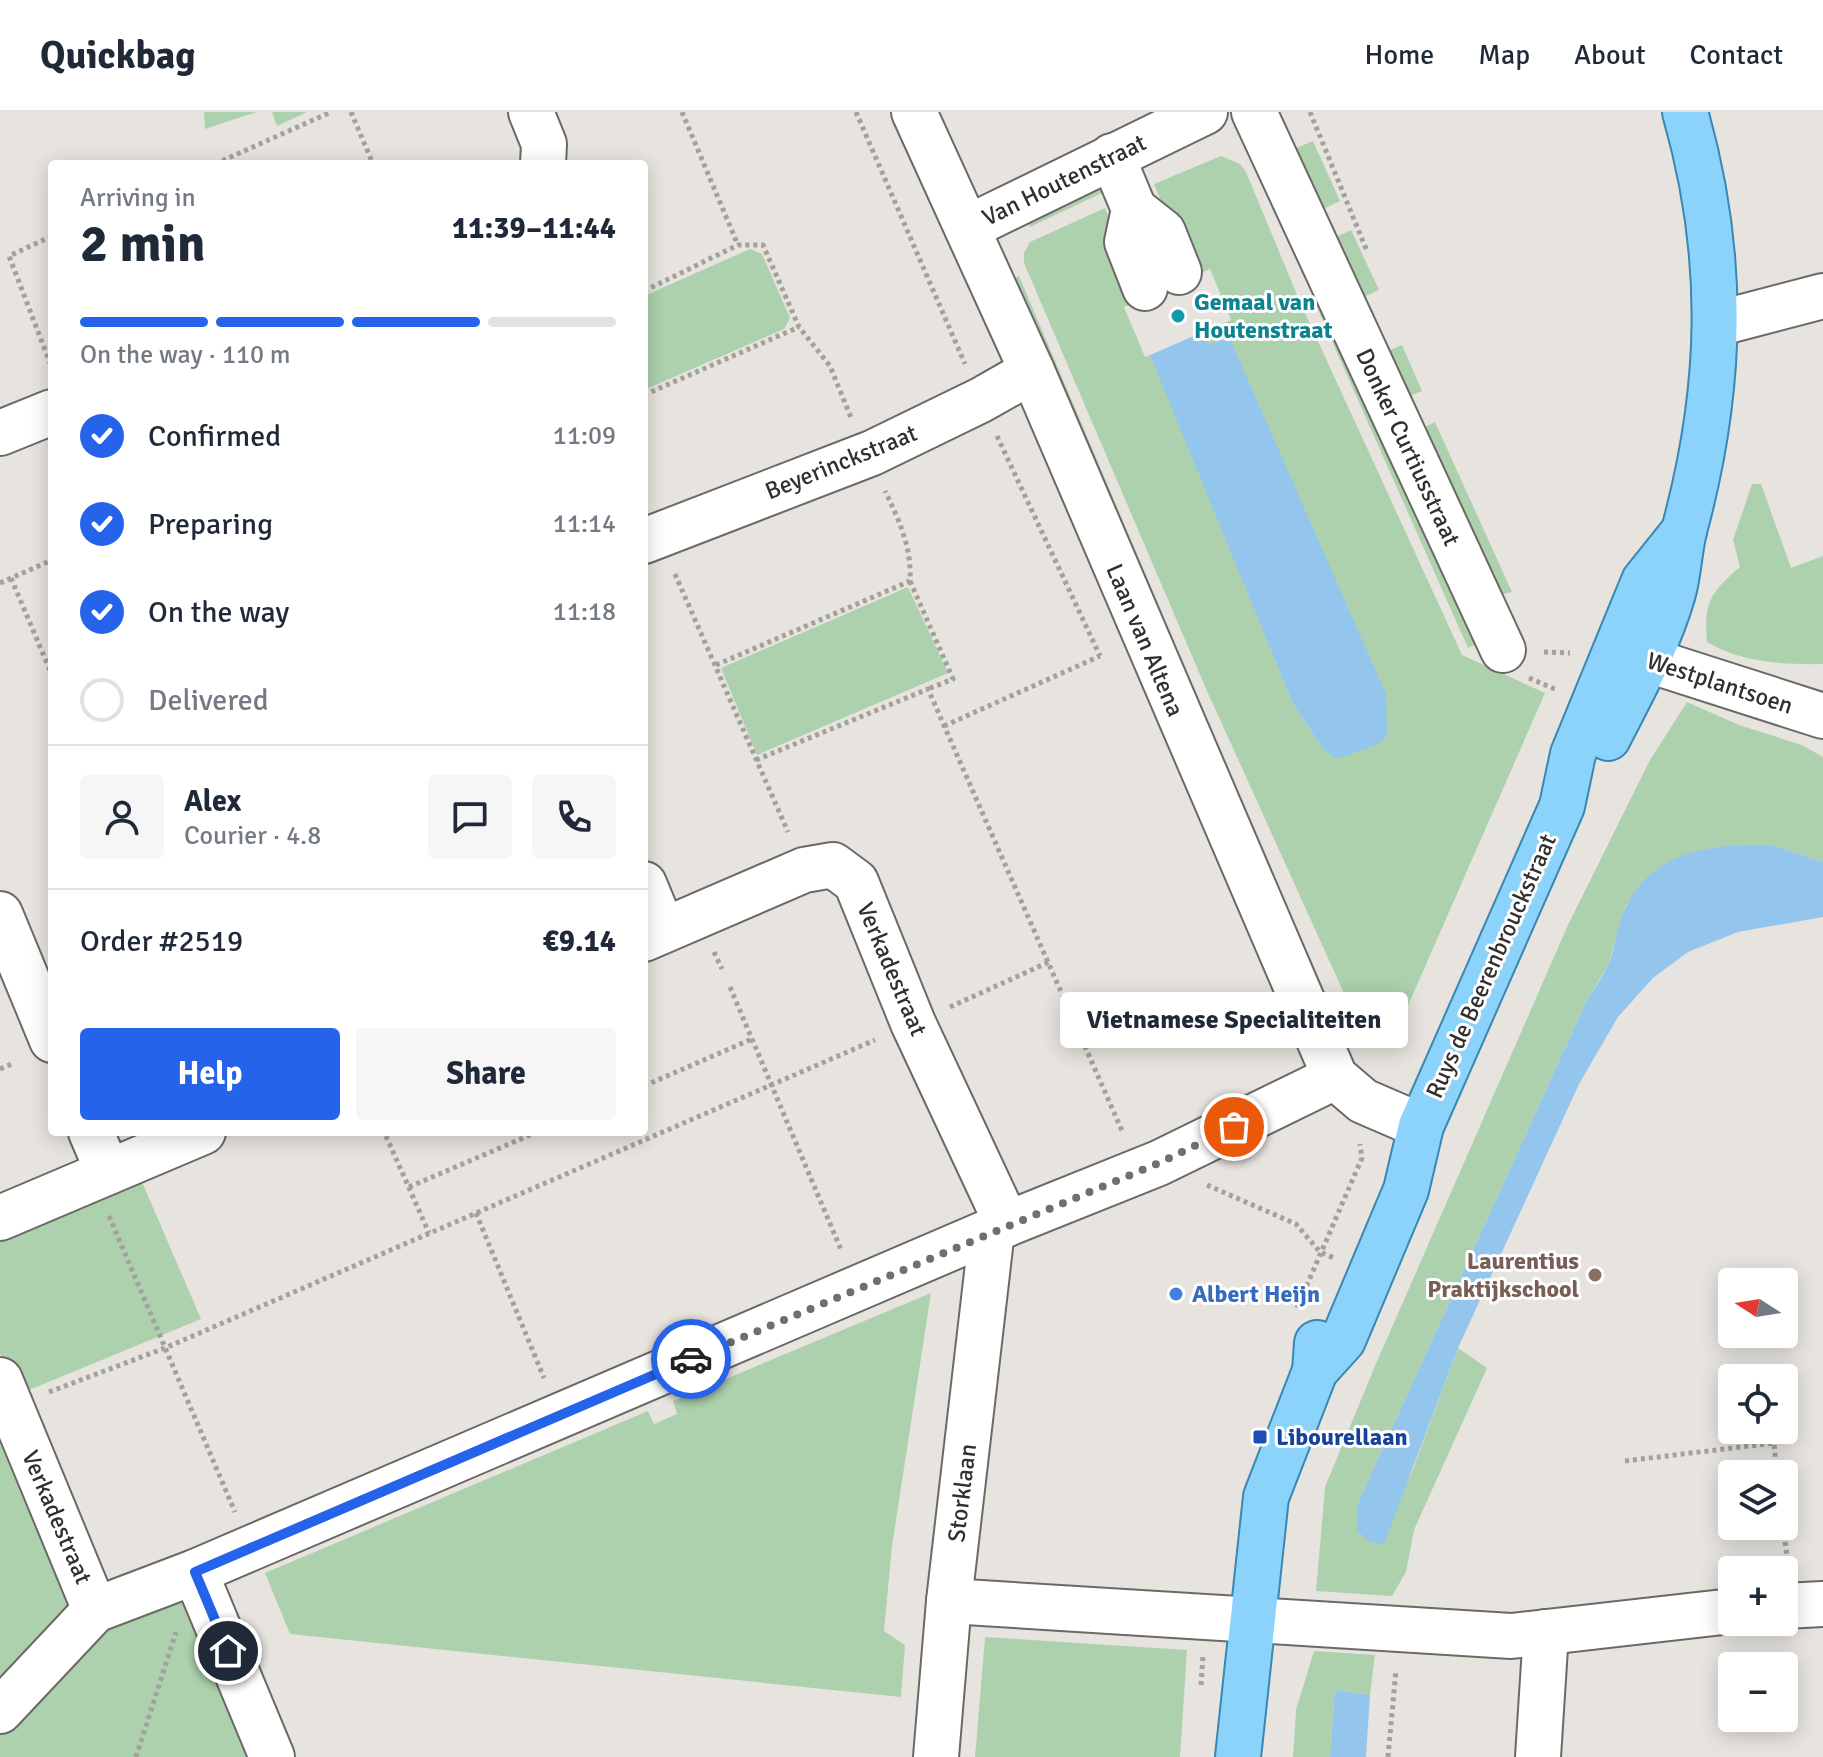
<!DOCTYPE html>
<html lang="en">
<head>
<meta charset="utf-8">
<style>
	:root { --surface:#fff; --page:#f6f6f7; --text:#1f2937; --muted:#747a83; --line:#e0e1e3; --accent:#2563eb }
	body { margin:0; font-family:Signika,sans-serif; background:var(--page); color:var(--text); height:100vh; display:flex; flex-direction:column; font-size:30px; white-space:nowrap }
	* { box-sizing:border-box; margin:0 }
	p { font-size:26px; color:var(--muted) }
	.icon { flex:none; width:44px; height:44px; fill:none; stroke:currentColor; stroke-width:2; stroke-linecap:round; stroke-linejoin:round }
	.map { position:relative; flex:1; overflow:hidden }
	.sheet { position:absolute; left:48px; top:48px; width:600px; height:976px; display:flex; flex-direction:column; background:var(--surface); border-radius:8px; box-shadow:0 4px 20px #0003 }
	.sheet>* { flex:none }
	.needle { width:52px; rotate:282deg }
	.controls { position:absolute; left:1718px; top:1156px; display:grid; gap:16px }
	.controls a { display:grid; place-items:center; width:80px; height:80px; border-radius:8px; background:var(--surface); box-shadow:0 4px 20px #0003; font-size:40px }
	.pin { position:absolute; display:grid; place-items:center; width:68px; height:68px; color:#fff; margin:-34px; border:4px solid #fff; border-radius:50%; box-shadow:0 2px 8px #0007 }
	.courier { position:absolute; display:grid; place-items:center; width:80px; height:80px; margin:-40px; border:6px solid #2563eb; border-radius:50%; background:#fff; color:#222; box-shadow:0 2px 10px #0007 }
	.bubble { position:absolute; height:56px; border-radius:8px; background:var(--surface); box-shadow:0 4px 20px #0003; font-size:26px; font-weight:800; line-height:56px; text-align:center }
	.head em { font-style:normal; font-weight:800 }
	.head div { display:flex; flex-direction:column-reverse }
	.head { display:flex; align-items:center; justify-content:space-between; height:136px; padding:0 32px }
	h1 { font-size:52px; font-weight:800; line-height:60px }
	.bar { display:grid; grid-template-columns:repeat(4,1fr); gap:12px 8px; align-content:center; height:96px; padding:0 32px }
	.bar i { height:10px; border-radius:6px; background:var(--line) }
	.bar .active { background:var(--accent) }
	.bar p { grid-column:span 4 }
	.line { display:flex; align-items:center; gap:20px; padding:0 32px; border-top:2px solid var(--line) }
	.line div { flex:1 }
	.round { display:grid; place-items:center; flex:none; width:84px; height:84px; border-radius:8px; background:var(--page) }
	ol { padding:0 32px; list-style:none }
	li { display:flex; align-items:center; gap:24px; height:88px }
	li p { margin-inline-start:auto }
	li .icon { padding:8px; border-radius:50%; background:var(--accent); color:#fff; stroke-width:4 }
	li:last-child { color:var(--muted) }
	li i { width:44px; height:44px; border:4px solid var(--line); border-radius:50% }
	.action { display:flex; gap:16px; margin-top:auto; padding:16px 32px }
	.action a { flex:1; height:92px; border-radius:8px; background:var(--accent); color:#fff; font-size:32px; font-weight:800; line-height:92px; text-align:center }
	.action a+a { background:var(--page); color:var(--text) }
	header { display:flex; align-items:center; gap:48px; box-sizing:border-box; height:112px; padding:0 40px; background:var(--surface); border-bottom:2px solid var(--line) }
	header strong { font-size:38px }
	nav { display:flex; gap:44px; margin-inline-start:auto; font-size:28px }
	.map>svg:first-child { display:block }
</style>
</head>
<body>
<header>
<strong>Quickbag</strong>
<nav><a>Home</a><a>Map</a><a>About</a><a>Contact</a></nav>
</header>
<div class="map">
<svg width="1823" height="1645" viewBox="0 0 1823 1645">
	<rect width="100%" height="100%" fill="#e7e4df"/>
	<g fill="#add1ac">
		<path d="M204,0H257L205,17Z"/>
		<path d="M272,0H307L277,14Z"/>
		<path d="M1313,29L1340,89L1319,99L1292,38Z"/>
		<path d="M1221,44L1240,52L1246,60L1300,190L1462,543L1545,581L1392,930L1383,935L1372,932L1363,923L1207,579L1024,151V141L1030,130L1105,96L1142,187L1124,195L1145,245L1150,243L1157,256L1293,592L1323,637L1229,225L1208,234L1203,220L1231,208L1210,157L1192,165L1154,72Z"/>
		<path d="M1099,69L1104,80L1030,115L1026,104Z"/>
		<path d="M1351,118L1379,178L1357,188L1330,128Z"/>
		<path d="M750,137L762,142L790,206L784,217L644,278V184Z"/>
		<path d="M1019,164L1251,711L1244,714L1011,168Z"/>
		<path d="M1320,177L1481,530L1468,536L1311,182Z"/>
		<path d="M1402,233L1422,279L1401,288L1381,242Z"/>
		<path d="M1435,310L1512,480L1488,486L1414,320Z"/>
		<path d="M1752,372H1761L1791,456L1823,444V552C1785,553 1739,550 1707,530C1703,491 1711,480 1740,455L1733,428Z"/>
		<path d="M908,475L948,561L757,643L721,556Z"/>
		<path d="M1687,590L1739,613L1802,633L1823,645V750L1772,733L1710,736L1626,793L1608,853L1586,890L1357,1393V1419L1369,1430H1376L1412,1360L1458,1236L1487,1256L1414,1418L1406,1460L1392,1484L1316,1479L1325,1375L1375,1254L1568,813L1650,648Z"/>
		<path d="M1258,727L1342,919L1337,921L1251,730Z"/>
		<path d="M142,1070L201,1207L17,1283L0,1241V1123Z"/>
		<path d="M931,1181L892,1434L884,1519L905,1533L901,1585L290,1522L265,1461L648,1299L654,1312L677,1302L673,1289Z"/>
		<path d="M0,1298L78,1486L63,1498L74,1526L184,1486L257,1645H0Z"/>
		<path d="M985,1525L1187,1538L1180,1645H975Z"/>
		<path d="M1314,1539L1375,1543L1370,1583L1335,1578L1330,1645H1293L1296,1598Z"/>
	</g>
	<g fill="#94c6ed">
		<path d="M1203,220L1208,233L1229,225L1386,582L1387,624L1379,632L1337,647L1323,637L1293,592L1150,243Z"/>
		<path d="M1772,733L1823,750V805L1738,820L1688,840L1653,866L1618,905L1579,972L1458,1236L1384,1432L1369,1430L1357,1419V1393L1586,890C1593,878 1602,866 1608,853C1616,834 1617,811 1627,793C1656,736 1714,732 1772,733Z"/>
		<path d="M1335,1578L1370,1583L1366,1645H1330Z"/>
	</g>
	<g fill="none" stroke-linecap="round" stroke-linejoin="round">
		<defs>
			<g id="minor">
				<path d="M531,0L544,32L543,52"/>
				<path d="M914,0L1032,259L1335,965L1363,989L1421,1014"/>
				<path d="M1254,0L1503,538"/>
				<path d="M1112,44L1134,97L1127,130L1145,176"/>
				<path d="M1134,97L1163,120L1179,160"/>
				<path d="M967,116L1205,0"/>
				<path d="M1716,212L1823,184"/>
				<path d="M0,321L52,300"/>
				<path d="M644,429L872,341L981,288L1032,259"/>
				<path d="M1617,538L1823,604"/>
				<path d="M644,772L663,818"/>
				<path d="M0,802L52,928"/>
				<path d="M644,827L804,758L833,753L856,770L913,911L1007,1112"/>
				<path d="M91,1020L108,1060"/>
				<path d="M0,1106L203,1020"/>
				<path d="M0,1268L95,1498"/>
				<path d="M195,1460L272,1645"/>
				<path d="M949,1489L1511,1524L1732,1499"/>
				<path d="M1784,1494L1823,1492"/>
				<path d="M0,1599L95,1498L195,1460L1007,1112L1159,1051L1335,965"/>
				<path d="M936,1645L949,1489L992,1118"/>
				<path d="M1538,1645L1546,1520"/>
			</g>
			<g id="major">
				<path d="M1608,626C1632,579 1658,533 1673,481C1679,460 1679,437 1685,415C1723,273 1726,143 1685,0"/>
				<path d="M1315,1259L1343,1228L1406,1078L1421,1014L1562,694L1573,642L1644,469L1684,419"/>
				<path d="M1238,1645L1266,1385L1315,1259L1317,1231"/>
			</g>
		</defs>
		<use href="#minor" stroke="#6b6965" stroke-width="48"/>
		<use href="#major" stroke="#3987b2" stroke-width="48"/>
		<g stroke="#a3a19d" stroke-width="5" stroke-dasharray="4 4" stroke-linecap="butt">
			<path d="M351,0L373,52"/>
			<path d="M682,0L738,133"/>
			<path d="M856,0L965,252"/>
			<path d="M1310,0L1367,139"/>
			<path d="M215,52L331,0"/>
			<path d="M52,124L9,144L52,256"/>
			<path d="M644,179L738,133H763L799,215L830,254L852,308"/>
			<path d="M644,283L799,215"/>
			<path d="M997,324L1100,544"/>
			<path d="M675,462L788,720"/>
			<path d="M11,466L52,563"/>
			<path d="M910,469L953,567L928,577"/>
			<path d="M0,471L52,448"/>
			<path d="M1544,540L1570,541"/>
			<path d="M716,553L910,469C912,436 899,408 885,379"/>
			<path d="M1529,566L1557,578"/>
			<path d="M944,614L1100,544"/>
			<path d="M756,648L928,577L1123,1021"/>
			<path d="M714,840L722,857"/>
			<path d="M730,875L842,1140"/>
			<path d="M950,895L1049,850"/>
			<path d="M0,957L12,952"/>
			<path d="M644,974L752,927"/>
			<path d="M386,1024L429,1121"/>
			<path d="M1207,1073L1296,1112L1320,1140L1334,1146"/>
			<path d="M409,1075L537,1020"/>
			<path d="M476,1101L544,1266"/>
			<path d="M109,1104L235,1400"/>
			<path d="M1297,1196L1362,1046L1360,1032"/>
			<path d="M49,1280L165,1236L875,928"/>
			<path d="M1625,1349L1774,1331L1777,1362"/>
			<path d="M1783,1414L1788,1452"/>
			<path d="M1201,1573L1203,1543"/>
			<path d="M136,1645L176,1520"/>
			<path d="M1388,1645L1396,1558"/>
		</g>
		<use href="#minor" stroke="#fff" stroke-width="44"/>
		<use href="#major" stroke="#8bd3fb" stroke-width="44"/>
	</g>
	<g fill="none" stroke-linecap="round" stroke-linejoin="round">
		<path stroke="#716f6c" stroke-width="8" stroke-dasharray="0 14.4" d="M691,1247L1159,1051L1234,1015"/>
		<path stroke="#2563eb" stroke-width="10" d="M228,1539L195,1460L691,1247"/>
	</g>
	<circle fill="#0f9aa8" stroke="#fff" stroke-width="3" cx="1178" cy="204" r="8"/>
	<circle fill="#8d6e63" stroke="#fff" stroke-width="3" cx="1595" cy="1163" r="8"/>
	<circle fill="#3f7fe0" stroke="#fff" stroke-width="3" cx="1176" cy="1182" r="8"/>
	<rect fill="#1a4fb4" stroke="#fff" stroke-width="3" x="1252" y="1317" width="16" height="16" rx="4"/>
	<g text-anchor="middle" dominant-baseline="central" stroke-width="6" stroke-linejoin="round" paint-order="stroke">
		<g font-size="24" fill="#31302e" stroke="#fff">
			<text transform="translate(1064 68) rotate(-26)">Van Houtenstraat</text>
			<text transform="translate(1408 335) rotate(65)">Donker Curtiusstraat</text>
			<text transform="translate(841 350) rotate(-22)">Beyerinckstraat</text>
			<text transform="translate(1145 528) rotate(67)">Laan van Altena</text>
			<text transform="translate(1720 571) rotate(18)">Westplantsoen</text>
			<text transform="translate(1491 854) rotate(-66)">Ruys de Beerenbrouckstraat</text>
			<text transform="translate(892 857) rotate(67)">Verkadestraat</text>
			<text transform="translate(962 1381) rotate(-83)">Storklaan</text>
			<text transform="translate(57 1405) rotate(67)">Verkadestraat</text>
		</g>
		<g font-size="24" font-weight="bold" fill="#0d838f" stroke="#fff" text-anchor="start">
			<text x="1194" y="190">Gemaal van<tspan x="1194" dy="28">Houtenstraat</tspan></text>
		</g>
		<g font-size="24" font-weight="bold" fill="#785e54" stroke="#fff" text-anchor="end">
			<text x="1579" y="1149">Laurentius<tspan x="1579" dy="28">Praktijkschool</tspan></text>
		</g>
		<g font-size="24" font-weight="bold" fill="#366cbe" stroke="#fff" text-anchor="start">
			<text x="1192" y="1182">Albert Heijn</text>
		</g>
		<g font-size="24" font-weight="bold" fill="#164399" stroke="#fff" text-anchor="start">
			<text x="1276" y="1325">Libourellaan</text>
		</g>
	</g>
</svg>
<div class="controls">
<a><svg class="needle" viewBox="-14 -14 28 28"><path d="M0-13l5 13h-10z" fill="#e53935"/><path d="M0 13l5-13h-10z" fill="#747a83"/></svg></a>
<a><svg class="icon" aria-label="locate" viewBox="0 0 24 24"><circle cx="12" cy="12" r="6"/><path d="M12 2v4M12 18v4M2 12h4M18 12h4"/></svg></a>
<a><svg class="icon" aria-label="layers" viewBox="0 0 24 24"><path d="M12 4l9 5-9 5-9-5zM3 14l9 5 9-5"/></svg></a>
<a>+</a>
<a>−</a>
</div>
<div class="pin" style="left:1234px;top:1015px;background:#ea580c"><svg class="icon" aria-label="bag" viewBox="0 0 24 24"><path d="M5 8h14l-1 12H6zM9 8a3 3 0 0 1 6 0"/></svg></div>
<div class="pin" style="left:228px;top:1539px;background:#1f2937"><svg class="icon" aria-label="home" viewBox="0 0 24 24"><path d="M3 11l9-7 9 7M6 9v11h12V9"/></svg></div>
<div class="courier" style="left:691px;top:1247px"><svg class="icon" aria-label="car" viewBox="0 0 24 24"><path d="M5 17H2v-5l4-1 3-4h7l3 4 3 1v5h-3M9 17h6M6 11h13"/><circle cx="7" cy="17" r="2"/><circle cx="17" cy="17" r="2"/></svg></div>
<div class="bubble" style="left:1060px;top:880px;width:348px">Vietnamese Specialiteiten</div>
<section class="sheet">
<div class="head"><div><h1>2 min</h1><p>Arriving in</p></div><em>11:39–11:44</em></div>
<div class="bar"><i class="active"></i><i class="active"></i><i class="active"></i><i></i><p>On the way · 110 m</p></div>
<ol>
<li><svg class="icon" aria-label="check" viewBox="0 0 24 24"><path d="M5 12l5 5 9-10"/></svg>Confirmed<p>11:09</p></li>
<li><svg class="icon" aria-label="check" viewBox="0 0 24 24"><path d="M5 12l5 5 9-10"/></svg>Preparing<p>11:14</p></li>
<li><svg class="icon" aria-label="check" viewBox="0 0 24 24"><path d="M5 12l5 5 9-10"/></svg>On the way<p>11:18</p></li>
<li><i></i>Delivered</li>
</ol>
<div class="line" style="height:144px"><a class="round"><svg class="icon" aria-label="person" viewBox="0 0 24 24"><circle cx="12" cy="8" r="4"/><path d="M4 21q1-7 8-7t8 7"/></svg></a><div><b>Alex</b><p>Courier · 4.8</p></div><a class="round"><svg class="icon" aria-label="chat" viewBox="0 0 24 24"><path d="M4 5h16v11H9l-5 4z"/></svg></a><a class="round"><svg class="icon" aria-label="phone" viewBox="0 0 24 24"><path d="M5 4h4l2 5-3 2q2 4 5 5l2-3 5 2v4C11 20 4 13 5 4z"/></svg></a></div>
<div class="line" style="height:104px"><div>Order #2519</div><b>€9.14</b></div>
<div class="action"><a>Help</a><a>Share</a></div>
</section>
</div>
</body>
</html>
